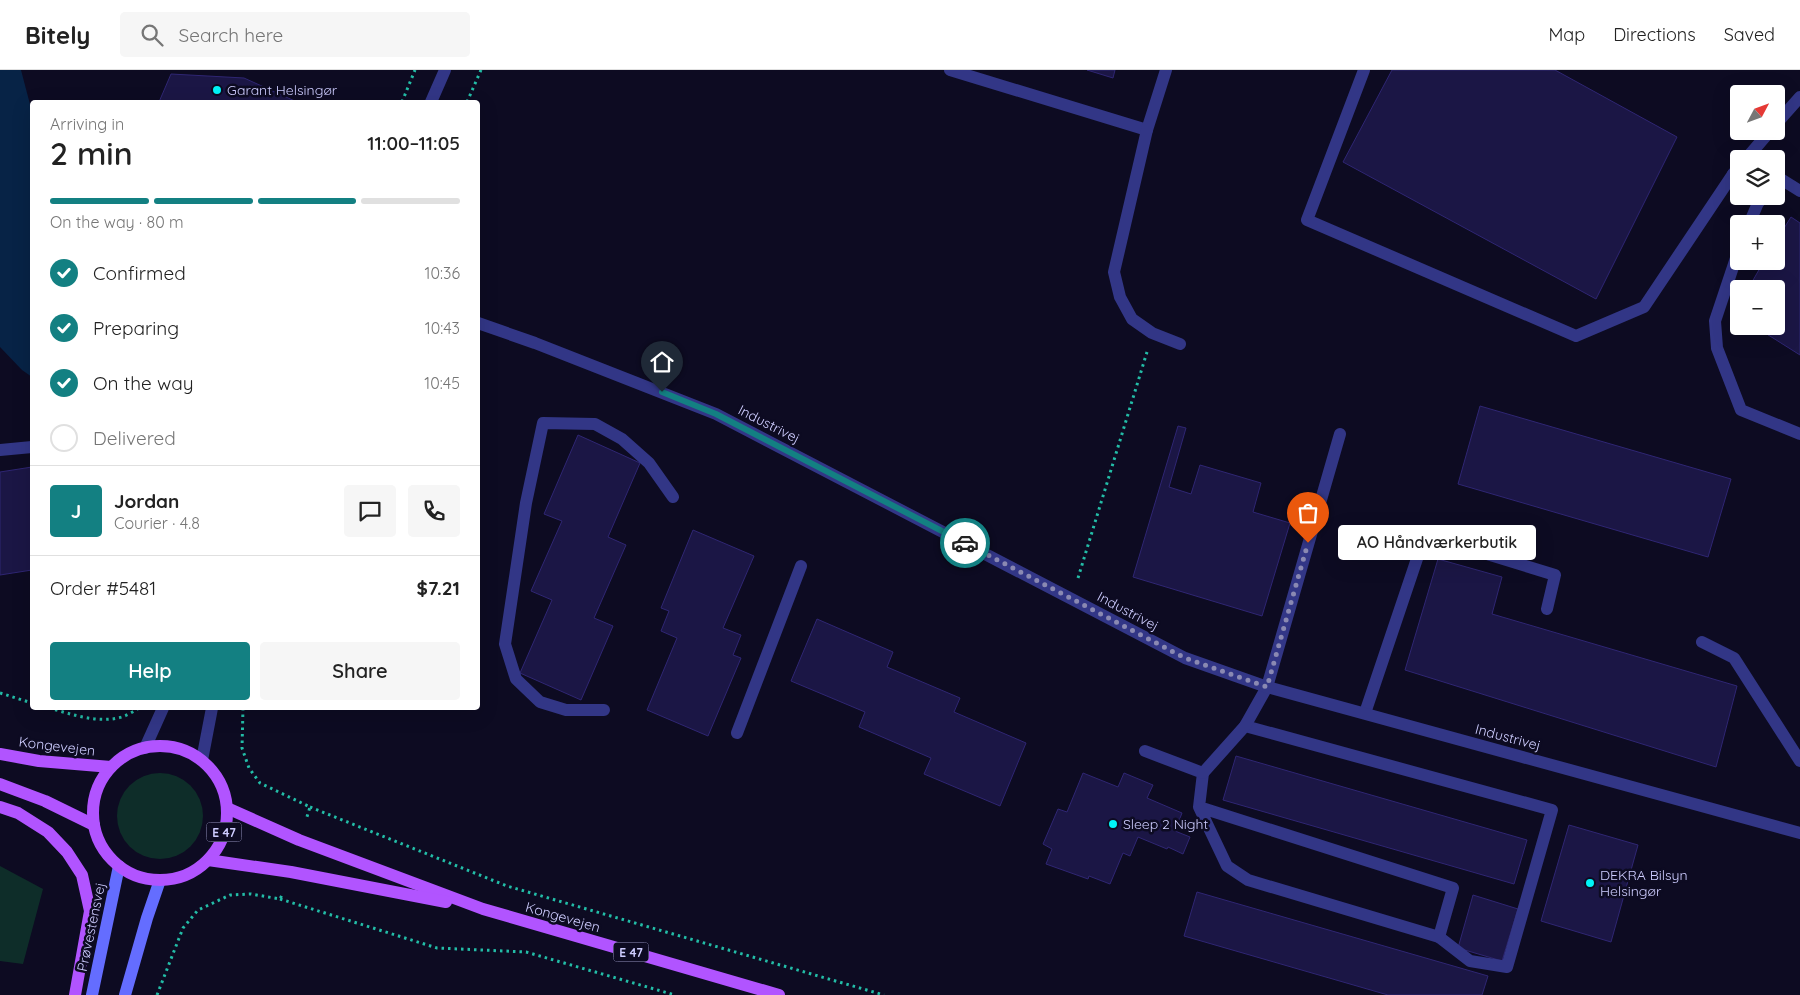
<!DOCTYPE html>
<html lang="en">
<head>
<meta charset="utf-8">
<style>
	:root { --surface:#fff; --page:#f6f6f6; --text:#222; --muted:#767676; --line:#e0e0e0; --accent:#138082 }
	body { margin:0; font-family:Quicksand,sans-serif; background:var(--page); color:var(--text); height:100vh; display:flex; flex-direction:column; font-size:19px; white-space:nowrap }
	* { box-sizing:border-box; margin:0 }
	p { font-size:16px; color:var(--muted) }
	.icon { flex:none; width:28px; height:28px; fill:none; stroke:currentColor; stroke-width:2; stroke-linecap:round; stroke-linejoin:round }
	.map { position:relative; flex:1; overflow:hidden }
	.sheet { position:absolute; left:30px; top:30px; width:450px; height:610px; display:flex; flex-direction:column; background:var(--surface); border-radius:5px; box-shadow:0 5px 20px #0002 }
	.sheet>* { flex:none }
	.needle { width:32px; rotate:49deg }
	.buttons { position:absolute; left:1730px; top:15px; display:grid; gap:10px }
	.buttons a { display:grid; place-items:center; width:55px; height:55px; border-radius:5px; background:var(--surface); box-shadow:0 5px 20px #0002; font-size:25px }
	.pin { position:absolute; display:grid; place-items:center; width:42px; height:42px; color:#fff; margin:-51px -21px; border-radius:50% 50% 50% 0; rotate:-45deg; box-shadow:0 0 5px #0007 }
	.pin .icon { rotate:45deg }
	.courier { position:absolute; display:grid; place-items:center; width:50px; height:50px; margin:-25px; border:4px solid #138082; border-radius:50%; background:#fff; color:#222; box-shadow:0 1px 6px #0007 }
	.bubble { position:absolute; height:35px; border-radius:5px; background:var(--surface); box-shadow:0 5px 20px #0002; font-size:16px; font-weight:600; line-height:35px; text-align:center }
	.overview em { font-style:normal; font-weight:600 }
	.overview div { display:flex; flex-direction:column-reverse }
	.overview { display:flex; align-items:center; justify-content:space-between; height:85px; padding:0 20px }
	h1 { font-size:32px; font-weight:600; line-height:38px }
	.bar { display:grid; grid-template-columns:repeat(4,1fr); gap:8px 5px; align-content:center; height:60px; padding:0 20px }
	.bar i { height:6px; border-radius:4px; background:var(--line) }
	.bar .active { background:var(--accent) }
	.bar p { grid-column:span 4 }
	.line { display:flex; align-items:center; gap:12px; padding:0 20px; border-top:1px solid var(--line) }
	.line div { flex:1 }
	.round { display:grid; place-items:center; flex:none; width:52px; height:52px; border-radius:5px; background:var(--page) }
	ol { padding:0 20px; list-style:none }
	li { display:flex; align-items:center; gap:15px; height:55px }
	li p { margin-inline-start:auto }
	li .icon { padding:5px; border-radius:50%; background:var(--accent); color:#fff; stroke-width:4 }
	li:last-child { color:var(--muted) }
	li i { width:28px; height:28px; border:2px solid var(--line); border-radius:50% }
	.primary-button { display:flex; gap:10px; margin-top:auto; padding:10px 20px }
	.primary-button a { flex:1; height:58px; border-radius:5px; background:var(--accent); color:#fff; font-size:20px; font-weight:600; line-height:58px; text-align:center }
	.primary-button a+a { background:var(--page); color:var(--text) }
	header { display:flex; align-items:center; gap:30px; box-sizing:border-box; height:70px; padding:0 25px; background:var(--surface); border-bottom:1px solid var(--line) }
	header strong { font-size:24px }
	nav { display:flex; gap:28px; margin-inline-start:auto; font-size:18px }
	.search { width:350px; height:45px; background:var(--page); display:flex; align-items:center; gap:12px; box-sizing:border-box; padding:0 18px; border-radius:5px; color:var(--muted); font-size:19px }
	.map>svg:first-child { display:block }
</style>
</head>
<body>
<header>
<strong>Bitely</strong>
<div class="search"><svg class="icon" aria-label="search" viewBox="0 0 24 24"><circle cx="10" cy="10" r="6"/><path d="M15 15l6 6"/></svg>Search here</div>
<nav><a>Map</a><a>Directions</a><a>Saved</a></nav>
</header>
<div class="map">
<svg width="1800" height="925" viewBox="0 0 1800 925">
	<rect width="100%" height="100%" fill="#0d0b22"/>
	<g fill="#0e2d29">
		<circle cx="160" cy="746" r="43"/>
		<path d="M0,796L43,819L23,894L0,891Z"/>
	</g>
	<path fill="#072346" d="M0,0H21L32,42V307L22,300L0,277Z"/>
	<g fill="#1b1645" stroke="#2f2673">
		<path d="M1087,0H1115L1113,8Z"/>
		<path d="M1392,0H1555L1677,67L1596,229L1343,92Z"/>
		<path d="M171,4L244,8L297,32H159Z"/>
		<path d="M1791,147L1800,153V285L1754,256H1776V219H1748L1764,191H1776V171Z"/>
		<path d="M1480,336L1731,409L1708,487L1458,414Z"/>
		<path d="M1178,356L1186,358L1169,417L1191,424L1200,395L1261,413L1253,442L1290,453L1262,546L1133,507Z"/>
		<path d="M578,365L640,393L608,467L626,475L594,548L613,556L581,630L520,603L552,530L531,521L562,451L544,444Z"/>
		<path d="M32,397V500L0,505V402Z"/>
		<path d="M693,460L754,486L723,558L741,565L733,585L741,588L708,666L647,640L677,568L661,561L669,541L661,538Z"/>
		<path d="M1438,489L1502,507L1492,544L1737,616L1716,697L1405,600Z"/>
		<path d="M817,549L893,582L887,597L960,628L954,642L1026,673L1000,736L924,704L931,688L859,657L865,642L791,611Z"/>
		<path d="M1236,686L1527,770L1514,814L1223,730Z"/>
		<path d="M1083,703L1118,717L1124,703L1153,715L1147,728L1182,743L1175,761L1190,767L1183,784L1168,777L1167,779L1138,767L1130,786L1123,783L1110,814L1089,806L1088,809L1046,794L1052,779L1043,774L1058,739L1067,742Z"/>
		<path d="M1569,755L1638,775L1611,872L1541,851Z"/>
		<path d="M1197,822L1488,906L1482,925H1388L1184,866Z"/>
		<path d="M1473,825L1518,839L1502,891L1458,878Z"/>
	</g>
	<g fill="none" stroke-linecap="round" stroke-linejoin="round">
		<g stroke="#23bda7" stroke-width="3" stroke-dasharray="2.5 4" stroke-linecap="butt">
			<path d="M402,32L415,0"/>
			<path d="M467,32L481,0"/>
			<path d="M1078,508L1147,282"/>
			<path d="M0,623L32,633"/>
			<path d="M49,638C71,644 98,654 122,647C128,645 134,641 139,638"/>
			<path d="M243,638L242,678L249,698L260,713L310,737L306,750"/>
			<path d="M310,737L507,816L884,925"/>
			<path d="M280,829L437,878L526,882L675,925"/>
			<path d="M157,925L183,858L198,840L230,825L251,824L280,829L283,823"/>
		</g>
		<g stroke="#323686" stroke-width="12">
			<path d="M950,0L1147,60"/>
			<path d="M1166,0L1147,60L1114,202L1120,227L1132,249L1152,263L1180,274"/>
			<path d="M1364,0L1307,150L1576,266L1644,237L1733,104"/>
			<path d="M1776,106L1800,121"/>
			<path d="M1749,154L1758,133L1764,126"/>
			<path d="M1739,179L1715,251L1717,278L1741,340L1800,364"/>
			<path d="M0,380L32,377"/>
			<path d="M1702,572L1734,588L1800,691"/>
			<path d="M604,640H566L540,632L516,609L505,574L526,433L543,353L595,354L622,369L649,393L673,427"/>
			<path d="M1365,643L1425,465L1555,505L1547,539"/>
			<path d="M1245,656L1552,740L1507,897L1470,891L1439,867"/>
			<path d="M737,663L801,496"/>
			<path d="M1145,681L1203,703L1199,737L1227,796L1248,810L1439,867L1453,818L1199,737"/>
			<path d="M1203,703L1245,656L1267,617L1340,364"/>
		</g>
		<g stroke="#323686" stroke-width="12">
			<path d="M431,32L445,0"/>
			<path d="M1776,54L1800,27"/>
			<path d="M1746,89L1770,61"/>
			<path d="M1733,104L1739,97"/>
			<path d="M478,253L535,273L716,344L1185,588L1267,617L1800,763"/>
			<path d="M145,678L163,638"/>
			<path d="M202,690L212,638"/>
		</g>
		<g stroke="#646dff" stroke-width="12">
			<path d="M92,925L119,796"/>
			<path d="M125,925L147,848L160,810"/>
		</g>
		<g stroke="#b154ff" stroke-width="12">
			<circle cx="160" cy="743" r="67"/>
			<path d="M0,684L39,691L111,697"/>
			<path d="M0,714L45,731L94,755"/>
			<path d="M0,737L18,743L48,762L67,782L82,805L90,841L75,925"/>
			<path d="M227,738L299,770L483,839L779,925"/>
			<path d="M208,790L291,802L446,832"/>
		</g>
	</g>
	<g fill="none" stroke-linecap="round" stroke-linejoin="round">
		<path stroke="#8a89b2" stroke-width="5" stroke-dasharray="0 9" d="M965,473L1185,588L1267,617L1308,473"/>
		<path stroke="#138082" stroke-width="6" d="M662,322L716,344L965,473"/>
	</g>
	<g fill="#00f4f8" stroke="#0d0b22" stroke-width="2">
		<circle cx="217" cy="20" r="5"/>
		<circle cx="1113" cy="754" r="5"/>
		<circle cx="1590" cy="813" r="5"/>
	</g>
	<g text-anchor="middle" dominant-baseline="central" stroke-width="5" stroke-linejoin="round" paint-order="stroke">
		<g fill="#0d0b22" stroke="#9493bd" stroke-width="1">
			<rect x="206.5" y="752.5" width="35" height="19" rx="4"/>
			<rect x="613.5" y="872.5" width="35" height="19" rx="4"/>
		</g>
		<g font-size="12" font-weight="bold" fill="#cecdff">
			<text x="224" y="762">E 47</text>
			<text x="631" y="882">E 47</text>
		</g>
		<g font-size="14" fill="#cecdff" stroke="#0d0b22" text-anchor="start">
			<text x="227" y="20">Garant Helsingør</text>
			<text x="1123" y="754">Sleep 2 Night</text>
			<text x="1600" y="805">DEKRA Bilsyn<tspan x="1600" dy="16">Helsingør</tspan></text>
		</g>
		<g font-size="14" fill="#cecdff" stroke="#0d0b22">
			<text transform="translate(769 354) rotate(27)">Industrivej</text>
			<text transform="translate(1128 541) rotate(28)">Industrivej</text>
			<text transform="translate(1508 667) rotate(15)">Industrivej</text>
			<text transform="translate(57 676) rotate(7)">Kongevejen</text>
			<text transform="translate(563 847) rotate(16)">Kongevejen</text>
			<text transform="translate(91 857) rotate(-78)">Prøvestensvej</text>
		</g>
	</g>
</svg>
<div class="buttons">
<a><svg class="needle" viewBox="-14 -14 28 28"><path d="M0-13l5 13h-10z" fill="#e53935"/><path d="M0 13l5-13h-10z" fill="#767676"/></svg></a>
<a><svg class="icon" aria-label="layers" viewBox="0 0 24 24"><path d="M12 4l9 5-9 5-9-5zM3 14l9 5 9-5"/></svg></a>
<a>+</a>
<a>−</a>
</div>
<div class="pin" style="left:1308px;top:473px;background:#ea580c"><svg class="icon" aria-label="bag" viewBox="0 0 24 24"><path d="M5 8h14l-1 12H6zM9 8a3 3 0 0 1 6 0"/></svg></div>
<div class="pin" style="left:662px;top:322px;background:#1f2937"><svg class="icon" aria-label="home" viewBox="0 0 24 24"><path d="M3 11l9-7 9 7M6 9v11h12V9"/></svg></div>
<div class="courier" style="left:965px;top:473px"><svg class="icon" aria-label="car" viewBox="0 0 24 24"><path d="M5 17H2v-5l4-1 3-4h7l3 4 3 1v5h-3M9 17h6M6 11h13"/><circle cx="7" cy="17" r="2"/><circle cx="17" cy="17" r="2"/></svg></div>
<div class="bubble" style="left:1338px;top:455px;width:198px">AO Håndværkerbutik</div>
<section class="sheet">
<div class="overview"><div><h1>2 min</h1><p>Arriving in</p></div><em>11:00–11:05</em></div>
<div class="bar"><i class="active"></i><i class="active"></i><i class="active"></i><i></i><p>On the way · 80 m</p></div>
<ol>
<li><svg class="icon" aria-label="check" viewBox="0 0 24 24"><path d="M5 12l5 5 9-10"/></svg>Confirmed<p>10:36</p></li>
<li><svg class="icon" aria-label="check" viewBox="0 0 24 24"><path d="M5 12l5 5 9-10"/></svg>Preparing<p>10:43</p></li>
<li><svg class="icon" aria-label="check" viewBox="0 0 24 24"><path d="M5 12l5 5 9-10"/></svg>On the way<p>10:45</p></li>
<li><i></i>Delivered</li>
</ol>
<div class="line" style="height:90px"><b class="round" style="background:var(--accent);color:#fff">J</b><div><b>Jordan</b><p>Courier · 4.8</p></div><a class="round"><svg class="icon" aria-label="chat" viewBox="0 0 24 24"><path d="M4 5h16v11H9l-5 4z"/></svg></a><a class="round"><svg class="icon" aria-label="phone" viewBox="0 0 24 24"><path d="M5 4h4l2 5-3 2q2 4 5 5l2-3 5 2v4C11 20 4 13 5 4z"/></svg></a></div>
<div class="line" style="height:65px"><div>Order #5481</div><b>$7.21</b></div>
<div class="primary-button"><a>Help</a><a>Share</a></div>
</section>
</div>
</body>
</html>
